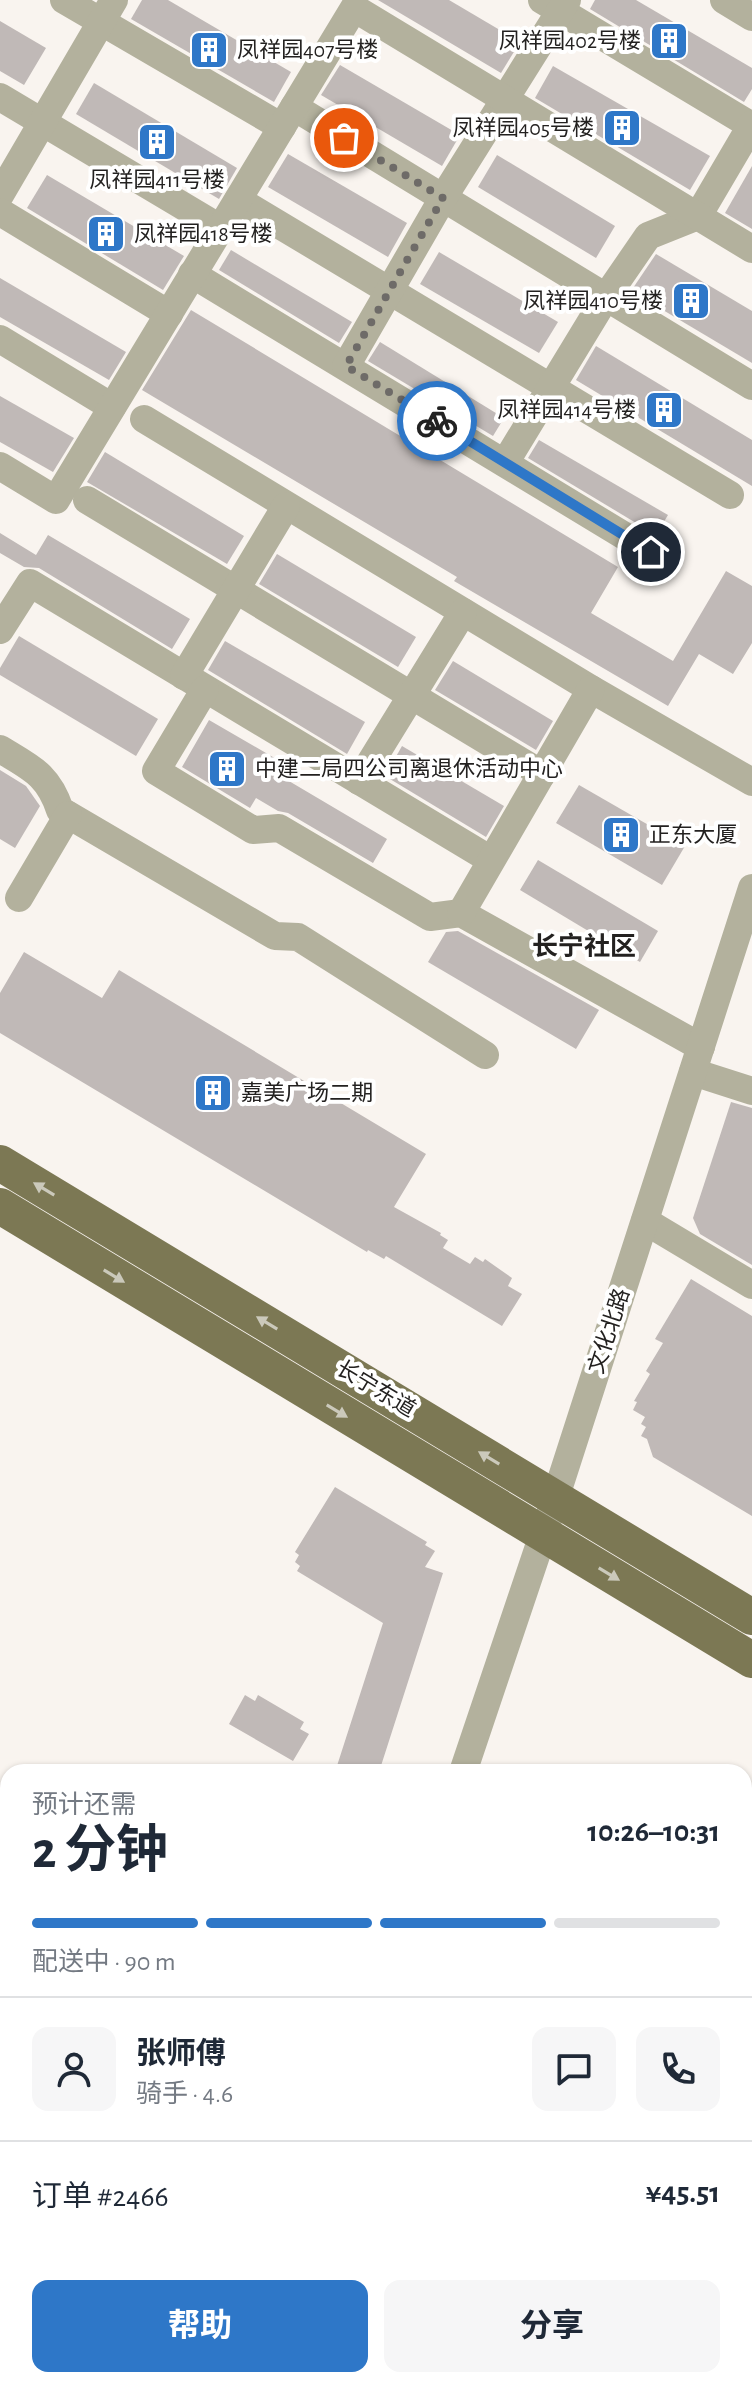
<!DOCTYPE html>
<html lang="zh">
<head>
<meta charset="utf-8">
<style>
	:root { --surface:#fff; --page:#f6f6f7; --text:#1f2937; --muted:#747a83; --line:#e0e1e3; --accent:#2e77c8 }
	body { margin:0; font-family:"Alegreya Sans","Noto Sans SC",sans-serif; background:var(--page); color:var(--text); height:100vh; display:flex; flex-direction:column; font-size:30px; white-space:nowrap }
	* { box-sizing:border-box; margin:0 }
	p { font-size:26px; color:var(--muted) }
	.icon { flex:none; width:44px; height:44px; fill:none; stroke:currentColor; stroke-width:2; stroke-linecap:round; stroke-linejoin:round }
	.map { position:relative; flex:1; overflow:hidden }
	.drawer { position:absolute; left:0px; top:1764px; width:752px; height:624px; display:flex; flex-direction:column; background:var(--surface); border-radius:24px 24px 0 0; box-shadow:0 2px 6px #0004 }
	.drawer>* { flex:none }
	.pin { position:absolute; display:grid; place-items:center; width:68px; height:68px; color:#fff; margin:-34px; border:4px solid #fff; border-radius:50%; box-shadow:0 2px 8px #0007 }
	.courier { position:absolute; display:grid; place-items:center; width:80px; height:80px; margin:-40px; border:6px solid #2e77c8; border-radius:50%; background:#fff; color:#222; box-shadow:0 2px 10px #0007 }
	.summary em { font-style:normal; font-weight:700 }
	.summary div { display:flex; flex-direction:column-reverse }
	.summary { display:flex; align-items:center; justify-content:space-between; height:136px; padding:0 32px }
	h1 { font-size:52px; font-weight:700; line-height:60px }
	.bar { display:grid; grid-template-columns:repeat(4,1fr); gap:12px 8px; align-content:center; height:96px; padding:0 32px }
	.bar i { height:10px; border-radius:6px; background:var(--line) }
	.bar .active { background:var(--accent) }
	.bar p { grid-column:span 4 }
	.line { display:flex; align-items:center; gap:20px; padding:0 32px; border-top:2px solid var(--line) }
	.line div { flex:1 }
	.round { display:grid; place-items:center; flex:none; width:84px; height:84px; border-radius:16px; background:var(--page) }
	.action { display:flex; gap:16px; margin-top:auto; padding:16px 32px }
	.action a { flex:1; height:92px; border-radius:16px; background:var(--accent); color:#fff; font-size:32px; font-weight:700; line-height:92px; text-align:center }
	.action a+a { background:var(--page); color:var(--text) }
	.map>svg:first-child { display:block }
</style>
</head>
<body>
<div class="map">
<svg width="752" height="2388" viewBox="0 0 752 2388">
	<rect width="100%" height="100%" fill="#f9f4ef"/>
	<g fill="#c0b9b7">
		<path d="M142,0H168L291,72L274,102L131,19Z"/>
		<path d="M378,0H449L520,42L501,73Z"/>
		<path d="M595,0H636L752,68V89L744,102L590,9Z"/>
		<path d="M0,21L46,48L24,85L0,71Z"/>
		<path d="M340,65L460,135L442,166L321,95Z"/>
		<path d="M553,66L710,156L690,190L535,98Z"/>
		<path d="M94,83L237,168L219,199L76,114Z"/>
		<path d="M288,154L407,223L388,257L268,187Z"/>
		<path d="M497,155L615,226L596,258L478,187Z"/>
		<path d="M752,166V229L725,213Z"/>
		<path d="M47,175L184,256L163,290L27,208Z"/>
		<path d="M231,250L352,322L339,343L219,270Z"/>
		<path d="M439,252L558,322L539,353L420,284Z"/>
		<path d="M656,254L752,311V363L631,291Z"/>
		<path d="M0,278L126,352L109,380L0,317Z"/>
		<path d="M191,310L618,567L591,613L673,661L726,571L752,586V643L733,674L699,654L668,706L454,581L457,577L142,390Z"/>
		<path d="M380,342L504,418L493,436L368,361Z"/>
		<path d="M596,346L752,440V486L576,380Z"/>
		<path d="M0,396L74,438L53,472L0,442Z"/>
		<path d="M539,440L668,515L656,535L528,458Z"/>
		<path d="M105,452L244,536L227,564L87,482Z"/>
		<path d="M0,533L36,555L48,535L190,619L172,649L39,568L24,567L0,553Z"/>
		<path d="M277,554L416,637L398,667L259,584Z"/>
		<path d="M19,636L158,719L136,756L0,675V668Z"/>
		<path d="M225,641L365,722L347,754L208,670Z"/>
		<path d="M453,661L553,721L536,750L435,690Z"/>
		<path d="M209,720L278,760L272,771L387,839L373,863L288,813L278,811L256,798L250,808L182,767Z"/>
		<path d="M402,746L504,806L486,837L385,776Z"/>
		<path d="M0,770L26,786L40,806L15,848L0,839Z"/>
		<path d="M579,785L685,846L662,885L556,823Z"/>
		<path d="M538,860L658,931L640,962L520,890Z"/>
		<path d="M458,931L599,1010L576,1049L428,962L446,932Z"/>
		<path d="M24,952L102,998L119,970L426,1154L394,1207L441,1233L440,1235L448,1240L443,1248L470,1264L475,1257L483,1262L485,1259L512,1278L508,1286L522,1294L502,1326L386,1256L384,1259L368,1250L367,1252L0,1033V993Z"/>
		<path d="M731,1102L752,1108V1265L700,1234L693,1218Z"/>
		<path d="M691,1279L752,1316V1516L653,1457L647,1439L641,1436L646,1427L641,1424L645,1417L633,1410L637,1402L634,1401L650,1374L646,1371L663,1343L655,1339Z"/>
		<path d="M335,1487L427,1542L425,1545L435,1551L425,1567L443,1573L379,1772H335L383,1623L297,1571L300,1566L295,1562L299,1555L295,1552Z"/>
		<path d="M245,1695L255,1701L258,1695L304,1722L300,1729L309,1734L293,1761L229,1724Z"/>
	</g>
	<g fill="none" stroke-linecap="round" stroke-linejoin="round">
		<g stroke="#b3b19d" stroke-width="28">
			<path d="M64,0L282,127"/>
			<path d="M542,0L752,126"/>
			<path d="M724,0L752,17"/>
			<path d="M0,97L220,228"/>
			<path d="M294,107L752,386"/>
			<path d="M0,195L114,0"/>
			<path d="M238,200L730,495"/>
			<path d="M0,212L169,314"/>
			<path d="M192,274L651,552"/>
			<path d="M0,339L112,407"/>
			<path d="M346,366L443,198L567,0"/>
			<path d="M144,419L591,689L752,782"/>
			<path d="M505,463L606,297L648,236L698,216L752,124"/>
			<path d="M0,466L56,500L354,8L752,249"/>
			<path d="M87,500L542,774"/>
			<path d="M0,630L30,583L491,860"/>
			<path d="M184,676L286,506"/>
			<path d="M205,689L156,771L253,830L279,828L430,917L461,913L701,1047"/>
			<path d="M0,749C31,768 48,774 60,810L275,936L298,937L485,1055"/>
			<path d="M359,781L463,612"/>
			<path d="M19,898L68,815"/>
			<path d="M461,913L591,689"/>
			<path d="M693,1072L752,1091"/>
			<path d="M645,1221L752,1285"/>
			<path d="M463,1772L555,1499L752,888"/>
			<path d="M0,2003L8,1990"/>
			<path d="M0,2239L8,2244"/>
			<path d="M299,2380L312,2388"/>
			<path d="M179,2388L184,2380"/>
		</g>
		<g stroke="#7c7854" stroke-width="36">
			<path d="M0,1163L752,1617"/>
			<path d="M0,1206L752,1660"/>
		</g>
	</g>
	<defs><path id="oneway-solid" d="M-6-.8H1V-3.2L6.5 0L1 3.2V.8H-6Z" transform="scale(2)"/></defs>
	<g fill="#cbc9bb">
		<use href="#oneway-solid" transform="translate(44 1189) rotate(-149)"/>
		<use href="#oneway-solid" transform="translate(114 1276) rotate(31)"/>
		<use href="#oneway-solid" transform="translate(267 1323) rotate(-149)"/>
		<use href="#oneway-solid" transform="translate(337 1411) rotate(31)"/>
		<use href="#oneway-solid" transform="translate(489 1458) rotate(-149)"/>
		<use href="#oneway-solid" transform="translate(609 1574) rotate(31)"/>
	</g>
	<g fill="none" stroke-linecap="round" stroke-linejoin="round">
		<path stroke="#6e6b68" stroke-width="8" stroke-dasharray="0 14.4" d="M344,138L443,198L346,366L437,421"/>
		<path stroke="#2e77c8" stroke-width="10" d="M437,421L651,552"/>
	</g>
	<defs>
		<symbol id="building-square" viewBox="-11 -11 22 22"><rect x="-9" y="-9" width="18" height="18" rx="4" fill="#2e77c8" stroke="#fff"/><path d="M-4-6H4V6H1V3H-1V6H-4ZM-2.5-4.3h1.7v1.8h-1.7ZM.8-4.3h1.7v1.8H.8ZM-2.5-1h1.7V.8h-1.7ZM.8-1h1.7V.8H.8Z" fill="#fff"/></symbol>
	</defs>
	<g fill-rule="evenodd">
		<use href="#building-square" x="647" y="19" width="44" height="44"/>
		<use href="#building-square" x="187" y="28" width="44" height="44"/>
		<use href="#building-square" x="600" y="106" width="44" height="44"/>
		<use href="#building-square" x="135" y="120" width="44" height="44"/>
		<use href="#building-square" x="84" y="212" width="44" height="44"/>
		<use href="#building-square" x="669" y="279" width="44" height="44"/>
		<use href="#building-square" x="642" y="388" width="44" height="44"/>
		<use href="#building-square" x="205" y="747" width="44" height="44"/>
		<use href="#building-square" x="599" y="813" width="44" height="44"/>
		<use href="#building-square" x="191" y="1071" width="44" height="44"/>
	</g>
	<g text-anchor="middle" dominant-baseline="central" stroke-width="8" stroke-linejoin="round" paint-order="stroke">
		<g font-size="22" fill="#232120" stroke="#fff" text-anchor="start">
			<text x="641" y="41" text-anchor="end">凤祥园402号楼</text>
			<text x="237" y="50">凤祥园407号楼</text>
			<text x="594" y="128" text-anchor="end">凤祥园405号楼</text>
			<text x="157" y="180" text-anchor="middle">凤祥园411号楼</text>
			<text x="134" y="234">凤祥园418号楼</text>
			<text x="663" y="301" text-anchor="end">凤祥园410号楼</text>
			<text x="636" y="410" text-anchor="end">凤祥园414号楼</text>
			<text x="255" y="769">中建二局四公司离退休活动中心</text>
			<text x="649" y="835">正东大厦</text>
			<text x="241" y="1093">嘉美广场二期</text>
		</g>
		<g font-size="22" fill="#232120" stroke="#fff">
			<text transform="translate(609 1331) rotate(-72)">文化北路</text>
			<text transform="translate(376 1389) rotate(31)">长宁东道</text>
		</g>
		<g font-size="26" font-weight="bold" fill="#232120" stroke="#fff">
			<text x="584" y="947">长宁社区</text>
		</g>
	</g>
</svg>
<div class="pin" style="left:344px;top:138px;background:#ea580c"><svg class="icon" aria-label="bag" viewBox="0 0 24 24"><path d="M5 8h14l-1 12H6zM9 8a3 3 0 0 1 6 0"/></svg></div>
<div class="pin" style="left:651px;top:552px;background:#1f2937"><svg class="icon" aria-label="home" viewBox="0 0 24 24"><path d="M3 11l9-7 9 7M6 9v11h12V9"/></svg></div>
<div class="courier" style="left:437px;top:421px"><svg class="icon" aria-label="bike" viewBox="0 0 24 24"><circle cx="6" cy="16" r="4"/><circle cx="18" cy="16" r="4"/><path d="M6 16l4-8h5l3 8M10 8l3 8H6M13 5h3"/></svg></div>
<section class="drawer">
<div class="summary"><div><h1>2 分钟</h1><p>预计还需</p></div><em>10:26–10:31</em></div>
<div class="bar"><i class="active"></i><i class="active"></i><i class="active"></i><i></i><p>配送中 · 90 m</p></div>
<div class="line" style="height:144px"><a class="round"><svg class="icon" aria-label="person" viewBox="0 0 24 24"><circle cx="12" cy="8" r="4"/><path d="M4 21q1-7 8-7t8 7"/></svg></a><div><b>张师傅</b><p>骑手 · 4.6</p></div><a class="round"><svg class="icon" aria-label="chat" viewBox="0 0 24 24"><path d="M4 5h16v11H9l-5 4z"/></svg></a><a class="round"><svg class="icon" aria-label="phone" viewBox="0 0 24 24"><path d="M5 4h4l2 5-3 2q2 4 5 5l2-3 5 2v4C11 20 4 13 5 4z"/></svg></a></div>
<div class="line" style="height:104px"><div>订单 #2466</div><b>¥45.51</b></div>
<div class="action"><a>帮助</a><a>分享</a></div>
</section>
</div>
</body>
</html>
